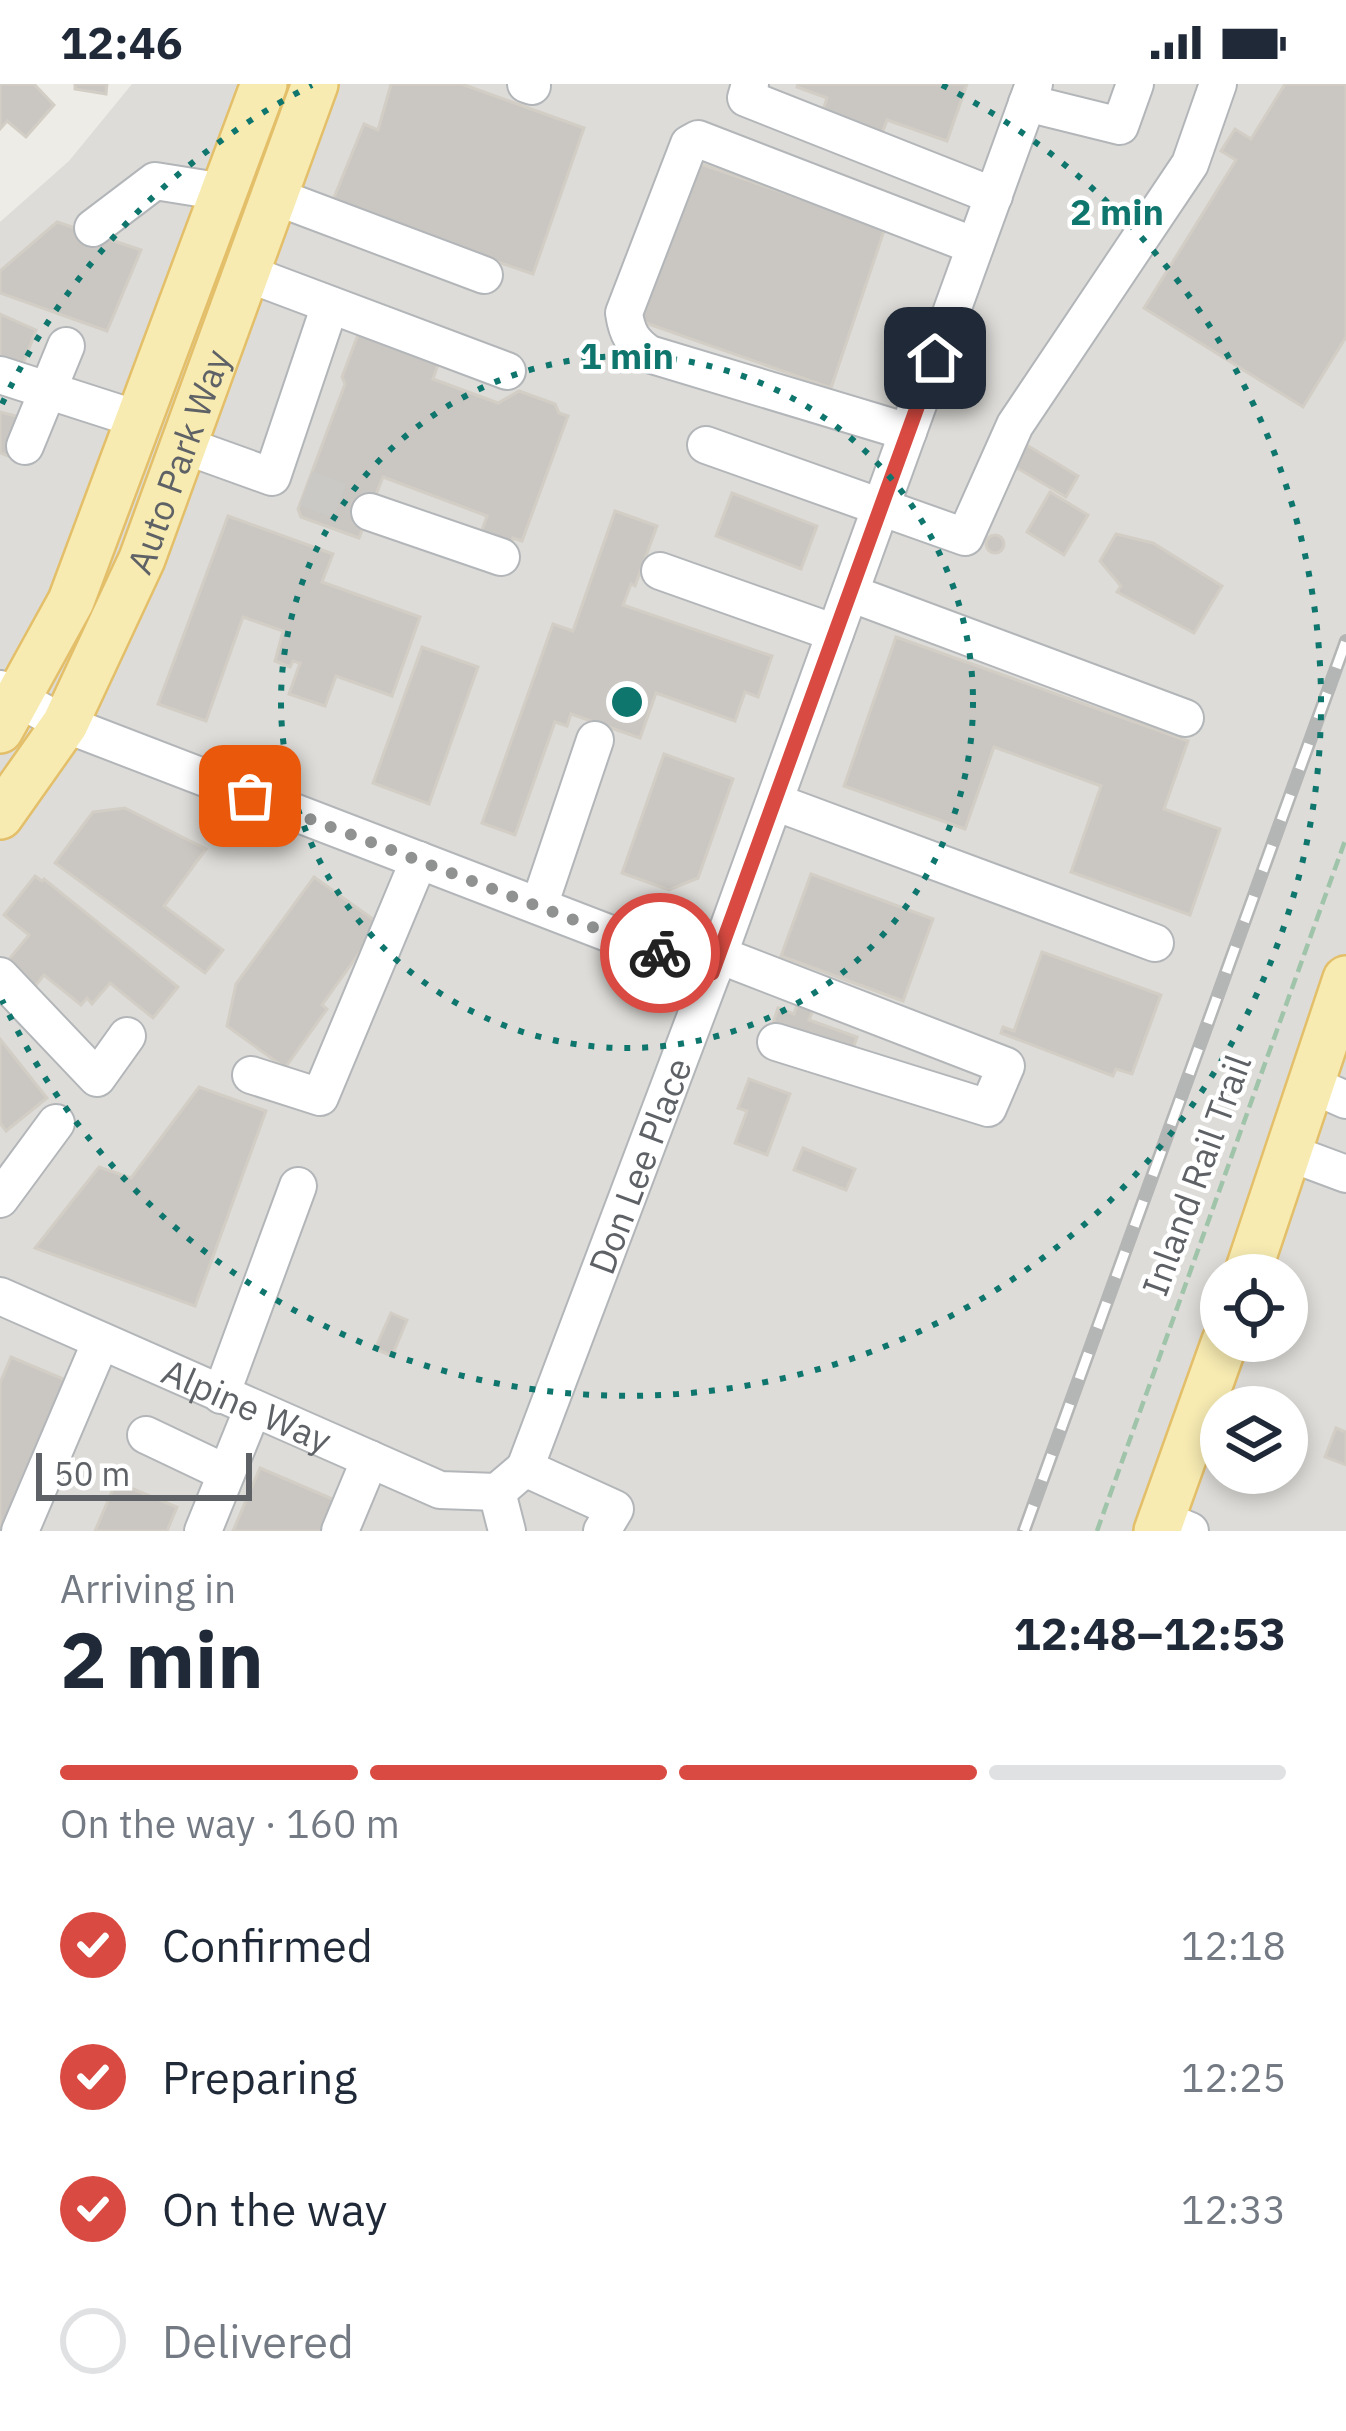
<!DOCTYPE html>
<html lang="en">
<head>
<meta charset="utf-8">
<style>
	:root { --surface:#fff; --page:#f6f6f7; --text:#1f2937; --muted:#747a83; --line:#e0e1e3; --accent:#d94b42 }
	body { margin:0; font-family:"IBM Plex Sans",sans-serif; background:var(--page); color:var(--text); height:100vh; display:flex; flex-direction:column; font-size:45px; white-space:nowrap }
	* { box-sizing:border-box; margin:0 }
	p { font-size:39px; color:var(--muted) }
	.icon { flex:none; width:66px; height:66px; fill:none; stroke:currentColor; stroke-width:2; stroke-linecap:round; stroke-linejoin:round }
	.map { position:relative; height:1447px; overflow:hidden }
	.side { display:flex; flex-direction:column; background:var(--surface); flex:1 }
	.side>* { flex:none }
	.controls { position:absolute; left:1200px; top:1170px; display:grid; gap:24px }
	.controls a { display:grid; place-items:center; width:108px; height:108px; border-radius:50%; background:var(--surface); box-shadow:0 6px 18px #0003; font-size:60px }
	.scale { position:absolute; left:36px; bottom:30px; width:216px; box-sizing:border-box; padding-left:12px; border:6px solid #5e6165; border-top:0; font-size:33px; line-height:42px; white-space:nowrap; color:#5e6165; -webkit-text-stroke:9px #fff; paint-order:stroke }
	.pin { position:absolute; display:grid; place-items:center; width:102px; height:102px; color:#fff; margin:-51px; border-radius:24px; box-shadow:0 6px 18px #0006 }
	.courier { position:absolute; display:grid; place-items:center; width:120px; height:120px; margin:-60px; border:9px solid #d94b42; border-radius:50%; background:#fff; color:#222; box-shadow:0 3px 15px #0007 }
	.summary em { font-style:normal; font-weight:700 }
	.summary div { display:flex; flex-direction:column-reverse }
	.summary { display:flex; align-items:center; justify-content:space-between; height:204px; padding:0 60px }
	h1 { font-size:78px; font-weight:700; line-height:90px }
	.bar { display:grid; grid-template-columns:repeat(4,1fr); gap:18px 12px; align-content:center; height:144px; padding:0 60px }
	.bar i { height:15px; border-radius:9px; background:var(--line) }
	.bar .active { background:var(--accent) }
	.bar p { grid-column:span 4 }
	ol { padding:0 60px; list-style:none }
	li { display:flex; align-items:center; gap:36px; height:132px }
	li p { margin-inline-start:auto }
	li .icon { padding:12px; border-radius:50%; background:var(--accent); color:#fff; stroke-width:4 }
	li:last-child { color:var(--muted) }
	li i { width:66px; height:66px; border:6px solid var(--line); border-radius:50% }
	.status { display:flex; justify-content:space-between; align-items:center; height:84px; padding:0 60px; background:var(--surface); direction:ltr }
	.status svg { height:33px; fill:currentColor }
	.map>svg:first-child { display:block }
</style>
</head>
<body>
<div class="status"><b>12:46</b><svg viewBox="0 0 49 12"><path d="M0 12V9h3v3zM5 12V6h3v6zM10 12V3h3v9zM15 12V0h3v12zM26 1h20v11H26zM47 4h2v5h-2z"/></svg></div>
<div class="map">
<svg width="1346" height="1447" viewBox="0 0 1346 1447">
	<rect width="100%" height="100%" fill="#eeece6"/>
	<path fill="#dddcd8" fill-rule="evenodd" d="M132,0H1346V1447H0V138L69,77ZM1221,1191H1287V1257H1221ZM1221,1323H1287V1389H1221Z"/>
	<g fill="#cac7c3" stroke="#d3cec5" stroke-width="3">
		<path d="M0,0H34L54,21L26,53L7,37L0,45Z"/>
		<path d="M75,0H107L106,10L75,5Z"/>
		<path d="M391,0H462L584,44L533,190L331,121L364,40L378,46Z"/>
		<path d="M798,0H967L947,57L887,36L880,55L820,35L827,14L797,3Z"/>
		<path d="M1285,0H1346V253L1303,323L1144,224L1236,76L1221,67L1235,45L1251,55Z"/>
		<path d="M695,78L885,144L831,304L640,237Z"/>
		<path d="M57,138L141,166L107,247L0,209V187Z"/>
		<path d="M0,230L36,246L22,283L0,271Z"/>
		<path d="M359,248L439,278L433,295L498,319L519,307L555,320L559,329L568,332L522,457L513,454L511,460L481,449L487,432L383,393L359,454L301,433L298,425L345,300L342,293Z"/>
		<path d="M0,328L28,335L11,373L0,369Z"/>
		<path d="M1025,360L1078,392L1066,413L1012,381Z"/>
		<path d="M1050,408L1088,431L1064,471L1027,448Z"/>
		<path d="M732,409L817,442L801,485L716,452Z"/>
		<path d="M615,427L657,442L635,502L631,500L623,521L772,572L758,613L745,608L735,637L656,609L640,654L571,630L567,642L555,638L515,751L482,739L553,540L573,547Z"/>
		<path d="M228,432L333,470L322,498L420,533L392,612L336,592L325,622L289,610L300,579L293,577L290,583L275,577L283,547L243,533L206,637L158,620Z"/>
		<path d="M1116,450L1153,459L1222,502L1194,549L1117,508L1121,502L1100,477Z"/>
		<circle cx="995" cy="460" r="9"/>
		<path d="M896,553L1188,657L1164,725L1220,745L1190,831L1071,788L1101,702L994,663L965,745L844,702Z"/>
		<path d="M422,563L478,583L429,720L373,699Z"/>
		<path d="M664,670L733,695L698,794L669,806L622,789Z"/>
		<path d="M125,724L206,765L164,822L223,866L205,889L55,779L93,728Z"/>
		<path d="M811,790L933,835L903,917L781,872Z"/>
		<path d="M35,792L42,797L44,795L178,903L153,934L110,899L92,920L87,914L81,921L44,891L31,907L2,884L29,851L4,831Z"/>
		<path d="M314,793L380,840L322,921L327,925L285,984L227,942L236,900Z"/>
		<path d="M1042,868L1161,911L1132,990L1116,985L1113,992L1001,949L1003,943L1014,947Z"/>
		<path d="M797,921L813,926L809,936L857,953L852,968L773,939L778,924L794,930Z"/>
		<path d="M0,955L47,1014L6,1047L0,1039Z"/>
		<path d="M749,995L790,1010L767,1071L735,1059L747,1027L738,1024Z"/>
		<path d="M199,1003L266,1027L195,1222L35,1164L99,1083L131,1094Z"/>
		<path d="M803,1064L855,1085L846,1106L794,1086Z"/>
		<path d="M391,1229L407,1236L392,1272L375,1265Z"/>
		<path d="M11,1273L73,1299L11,1447H0V1299Z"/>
		<path d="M1336,1344L1346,1348V1381L1325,1373Z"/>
		<path d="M260,1384L342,1419L330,1447H233Z"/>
		<path d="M116,1398L177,1423L167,1447H95Z"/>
	</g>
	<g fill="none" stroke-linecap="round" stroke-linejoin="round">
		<path stroke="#cac9c6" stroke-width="36" stroke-dasharray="36 18" stroke-linecap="butt" d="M306,404L370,428"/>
		<defs>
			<g id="minor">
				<path d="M526,0L532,2"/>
				<path d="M750,0L746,14L994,112"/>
				<path d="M1027,19L1120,42L1135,0"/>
				<path d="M274,112L484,191"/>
				<path d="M93,144L155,97L224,108"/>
				<path d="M246,189L507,287"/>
				<path d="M0,291L140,336"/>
				<path d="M908,348L649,270C632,258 627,249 624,229L689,60L698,55L975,162"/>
				<path d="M183,361L272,393L330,221"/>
				<path d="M706,361L965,453L1015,341L1190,80L1218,0"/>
				<path d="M25,362L66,262"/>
				<path d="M370,428L501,473"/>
				<path d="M660,487L835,549"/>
				<path d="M850,509L1185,634"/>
				<path d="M0,605L65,640L712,889"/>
				<path d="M775,718L1155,859"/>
				<path d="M539,822L595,656"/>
				<path d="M719,871L1006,982L988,1024L776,958"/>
				<path d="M0,892L97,994L127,952"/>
				<path d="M251,991L320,1013L419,776"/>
				<path d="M1310,1000L1346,1016"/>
				<path d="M1287,1068L1346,1090"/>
				<path d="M0,1115L56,1039"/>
				<path id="s1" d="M0,1212L440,1406L497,1408"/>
				<path d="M221,1311L298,1102"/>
				<path d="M146,1351L226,1389"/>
				<path d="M525,1384L615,1425L602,1447"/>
				<path id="s2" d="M497,1408L525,1384L712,889L1034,0"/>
				<path d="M497,1408L507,1447"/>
				<path d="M1161,1435L1190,1447"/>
				<path d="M20,1447L101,1257"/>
				<path d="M203,1447L253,1324"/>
				<path d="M340,1447L370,1375"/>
			</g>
			<g id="major">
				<path d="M0,646L71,517L264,0"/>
				<path id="s3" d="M0,732L65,640L142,475L315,0"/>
				<path d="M1247,1191L1346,895"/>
				<path d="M1157,1447L1225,1257"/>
			</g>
		</defs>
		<use href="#minor" stroke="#b3b6b9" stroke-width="40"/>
		<use href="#major" stroke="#e4bf6a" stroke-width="50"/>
		<path stroke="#9fc4a9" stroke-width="4.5" stroke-dasharray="12 6" stroke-linecap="butt" d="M1097,1447L1346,754"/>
		<use href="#minor" stroke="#fff" stroke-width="36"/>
		<use href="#major" stroke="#f7ebb2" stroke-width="45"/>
		<defs>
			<path id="rail" d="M1024,1447L1346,557"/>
		</defs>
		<use href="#rail" stroke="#b4b5b5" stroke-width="14"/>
		<use href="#rail" stroke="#fff" stroke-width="9" stroke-dasharray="27" stroke-linecap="butt"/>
	</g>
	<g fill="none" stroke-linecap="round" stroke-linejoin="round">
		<path stroke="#909292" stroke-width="12" stroke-dasharray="0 21.6" d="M250,712L660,869"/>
		<path stroke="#d94b42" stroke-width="15" d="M660,869L712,889L935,274"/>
	</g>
	<g fill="none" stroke="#0f766e" stroke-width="6" stroke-dasharray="6 12">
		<circle cx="627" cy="618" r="346"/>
		<path d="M2 320A693 693 0 0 1 312 1M942 1A693 693 0 1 1 2 916"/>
	</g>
	<g text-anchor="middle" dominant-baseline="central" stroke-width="9" stroke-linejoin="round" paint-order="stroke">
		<g font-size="36" fill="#5e6165" stroke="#fff">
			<text stroke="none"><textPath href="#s3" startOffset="399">Auto Park Way</textPath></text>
			<text stroke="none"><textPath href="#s2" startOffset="360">Don Lee Place</textPath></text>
			<text transform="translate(1196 1091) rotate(-70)">Inland Rail Trail</text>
			<text stroke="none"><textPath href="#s1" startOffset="270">Alpine Way</textPath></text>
		</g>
	</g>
	<circle cx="627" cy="618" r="18" fill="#0f766e" stroke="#fff" stroke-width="6"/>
	<g font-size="36" text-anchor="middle" font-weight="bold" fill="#0f766e" stroke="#fff" stroke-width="9" stroke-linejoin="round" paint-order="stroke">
		<text x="1117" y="141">2 min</text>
		<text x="627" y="285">1 min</text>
	</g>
</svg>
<div class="controls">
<a><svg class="icon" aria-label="locate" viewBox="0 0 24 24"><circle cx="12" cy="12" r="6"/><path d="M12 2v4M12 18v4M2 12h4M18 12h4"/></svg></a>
<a><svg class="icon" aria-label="layers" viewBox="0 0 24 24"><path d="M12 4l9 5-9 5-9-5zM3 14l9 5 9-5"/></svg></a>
</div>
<div class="scale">50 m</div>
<div class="pin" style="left:250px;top:712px;background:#ea580c"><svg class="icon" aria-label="bag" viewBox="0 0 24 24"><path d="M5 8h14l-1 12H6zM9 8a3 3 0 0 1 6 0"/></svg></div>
<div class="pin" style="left:935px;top:274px;background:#1f2937"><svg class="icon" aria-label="home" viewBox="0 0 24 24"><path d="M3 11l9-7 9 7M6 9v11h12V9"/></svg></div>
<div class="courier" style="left:660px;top:869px"><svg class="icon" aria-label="bike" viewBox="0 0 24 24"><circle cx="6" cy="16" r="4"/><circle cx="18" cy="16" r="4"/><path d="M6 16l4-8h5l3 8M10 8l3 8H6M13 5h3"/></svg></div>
</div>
<section class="side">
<div class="summary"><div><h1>2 min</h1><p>Arriving in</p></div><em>12:48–12:53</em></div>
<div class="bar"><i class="active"></i><i class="active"></i><i class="active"></i><i></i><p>On the way · 160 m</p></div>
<ol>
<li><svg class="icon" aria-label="check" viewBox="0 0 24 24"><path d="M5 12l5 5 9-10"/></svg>Confirmed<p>12:18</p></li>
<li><svg class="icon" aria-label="check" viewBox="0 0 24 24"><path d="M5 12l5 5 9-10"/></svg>Preparing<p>12:25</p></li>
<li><svg class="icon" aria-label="check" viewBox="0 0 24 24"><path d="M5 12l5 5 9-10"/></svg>On the way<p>12:33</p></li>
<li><i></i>Delivered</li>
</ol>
</section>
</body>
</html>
